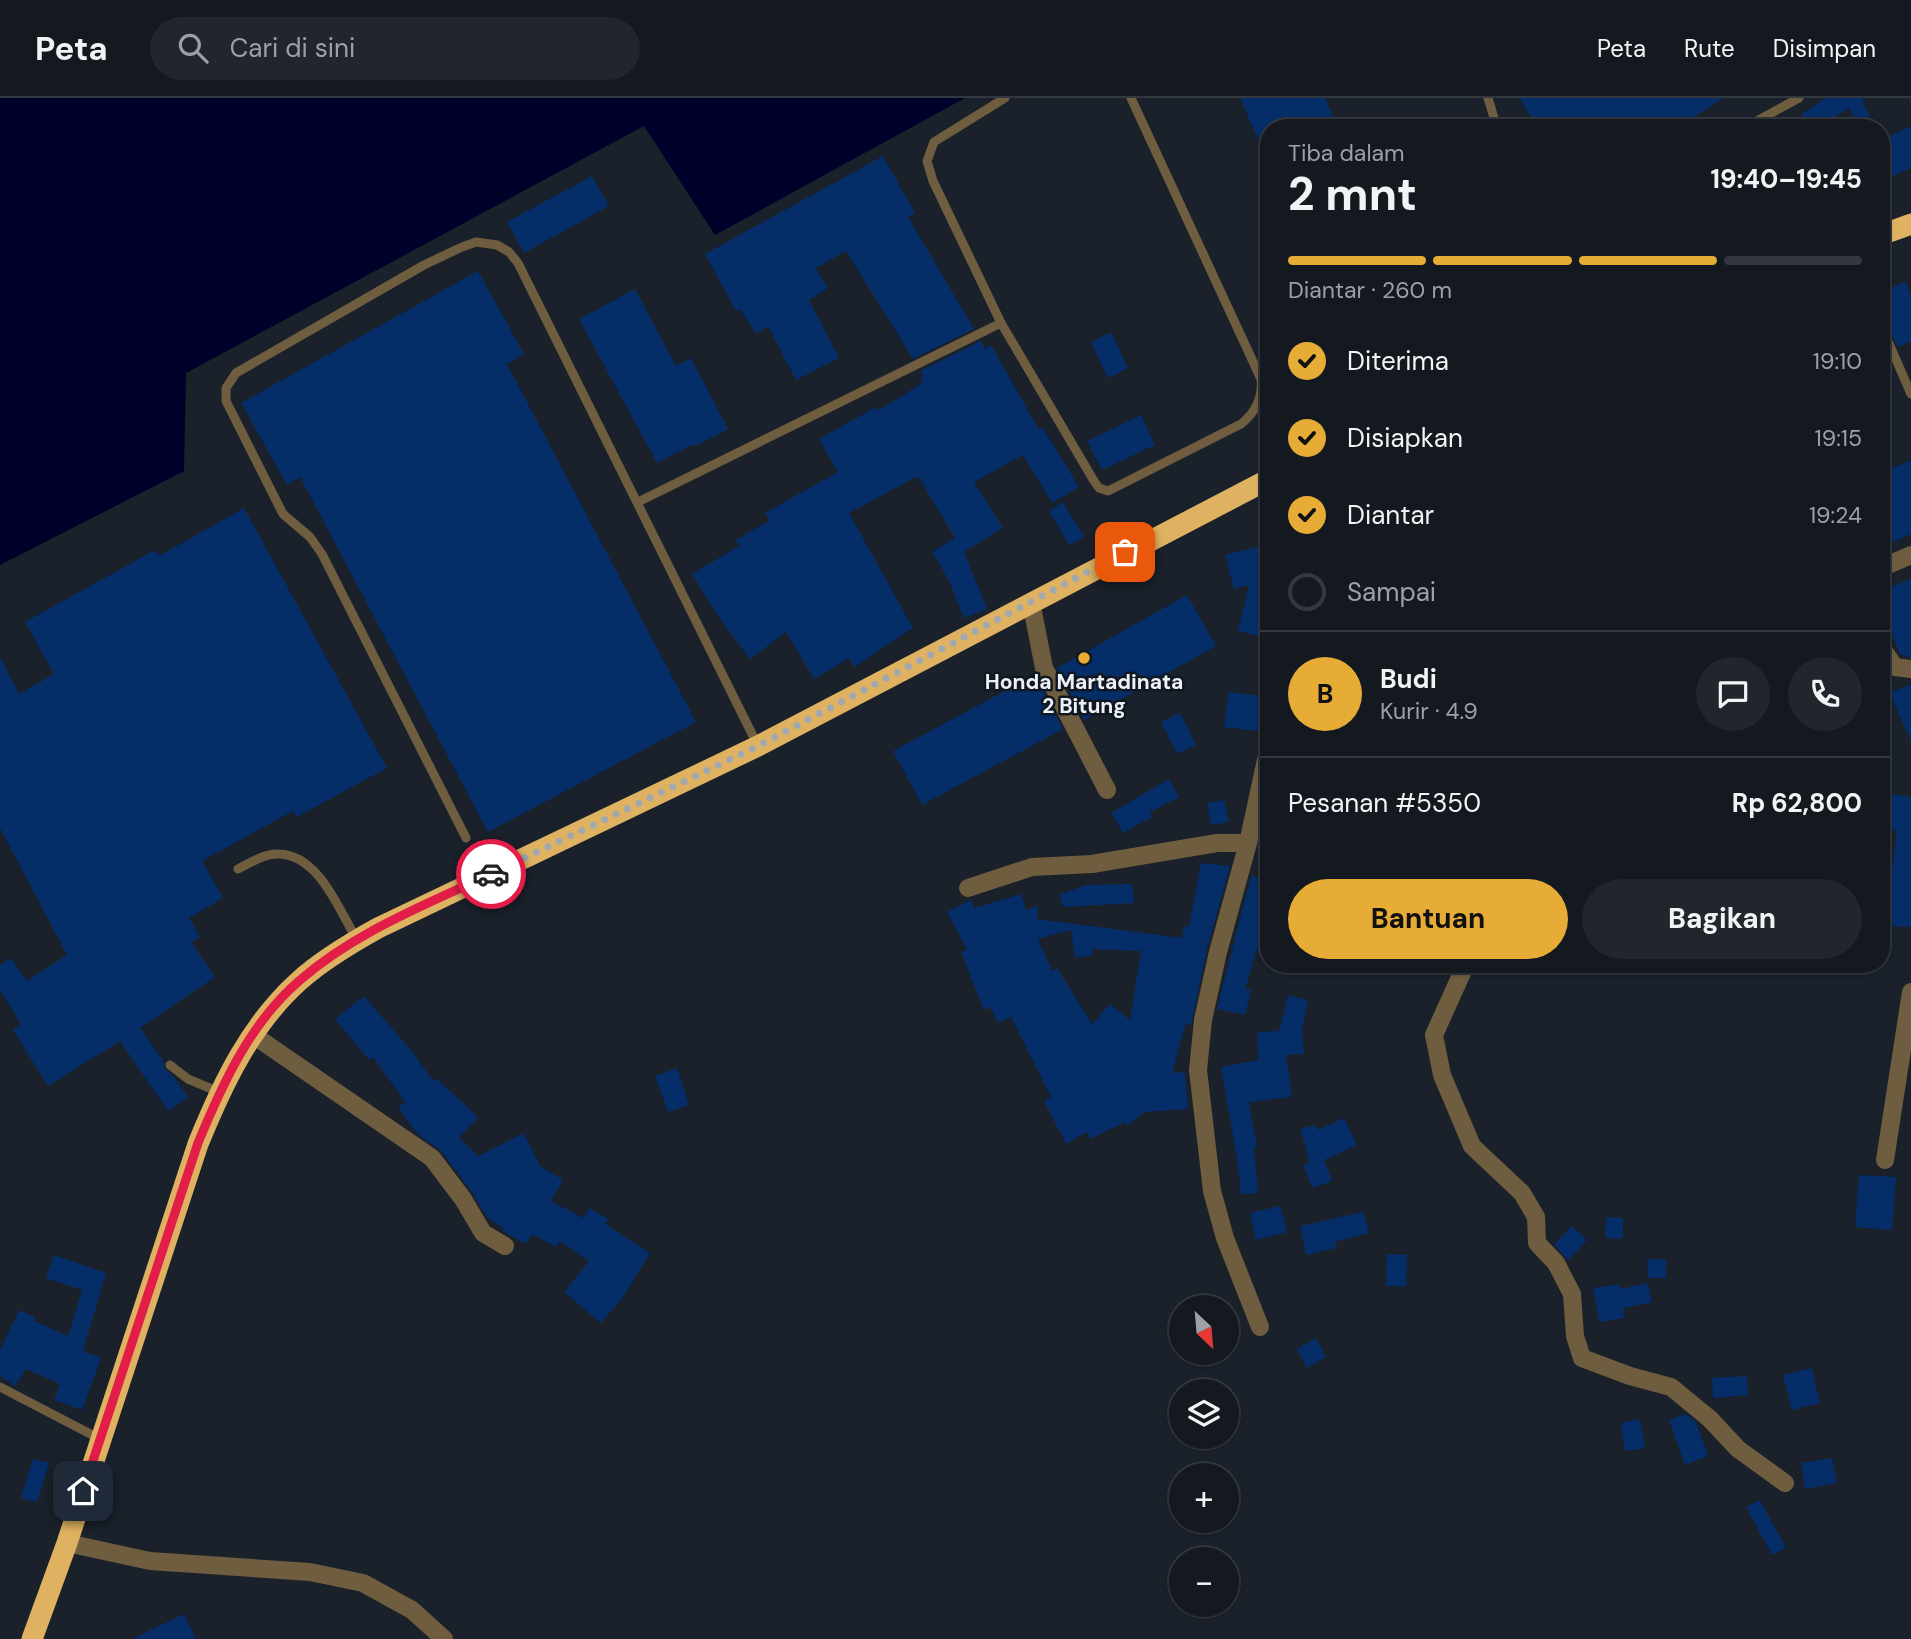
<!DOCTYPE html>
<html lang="id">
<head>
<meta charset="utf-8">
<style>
	:root { --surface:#141920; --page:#21262d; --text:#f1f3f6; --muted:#9da0a5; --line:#33383e; --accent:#e7ac36 }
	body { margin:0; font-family:"DM Sans",sans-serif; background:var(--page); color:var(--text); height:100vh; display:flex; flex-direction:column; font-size:26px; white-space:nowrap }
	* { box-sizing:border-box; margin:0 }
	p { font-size:23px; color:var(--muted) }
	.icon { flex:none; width:38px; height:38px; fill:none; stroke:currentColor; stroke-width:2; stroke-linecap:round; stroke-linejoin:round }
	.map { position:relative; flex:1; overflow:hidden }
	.drawer { position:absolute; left:1260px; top:21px; width:630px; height:854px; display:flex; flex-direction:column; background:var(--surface); border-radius:28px; box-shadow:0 2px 5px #0004,0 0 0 2px var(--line) }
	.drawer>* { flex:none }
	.needle { width:46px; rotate:154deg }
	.fabs { position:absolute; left:1169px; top:1197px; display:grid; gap:14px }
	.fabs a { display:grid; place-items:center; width:70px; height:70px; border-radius:50%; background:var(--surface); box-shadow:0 2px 5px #0004,0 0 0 2px var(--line); font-size:35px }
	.pin { position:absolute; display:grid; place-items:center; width:60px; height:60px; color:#fff; margin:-30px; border-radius:14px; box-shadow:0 4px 10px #0006 }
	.courier { position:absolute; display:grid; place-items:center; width:70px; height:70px; margin:-35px; border:5px solid #e11d48; border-radius:50%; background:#fff; color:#222; box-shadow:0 2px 9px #0007 }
	.head em { font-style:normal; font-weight:700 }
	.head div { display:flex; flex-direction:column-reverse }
	.head { display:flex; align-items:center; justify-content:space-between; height:119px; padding:0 28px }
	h1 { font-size:46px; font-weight:700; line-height:52px }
	.bar { display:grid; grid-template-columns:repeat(4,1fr); gap:10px 7px; align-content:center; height:84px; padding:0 28px }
	.bar i { height:9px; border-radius:5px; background:var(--line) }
	.bar .on { background:var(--accent) }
	.bar p { grid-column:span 4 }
	.line { display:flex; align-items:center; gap:18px; padding:0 28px; border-top:2px solid var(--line) }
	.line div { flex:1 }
	.round { display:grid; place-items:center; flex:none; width:74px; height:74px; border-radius:37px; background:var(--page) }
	ol { padding:0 28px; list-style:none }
	li { display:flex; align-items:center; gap:21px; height:77px }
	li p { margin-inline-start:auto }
	li .icon { padding:7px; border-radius:50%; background:var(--accent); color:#111; stroke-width:4 }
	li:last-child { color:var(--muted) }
	li i { width:38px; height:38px; border:4px solid var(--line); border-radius:50% }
	.action { display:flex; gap:14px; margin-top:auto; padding:14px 28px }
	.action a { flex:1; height:80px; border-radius:42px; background:var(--accent); color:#111; font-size:28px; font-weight:700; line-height:80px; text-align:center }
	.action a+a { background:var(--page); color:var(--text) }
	header { display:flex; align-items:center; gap:42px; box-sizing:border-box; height:98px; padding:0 35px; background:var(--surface); border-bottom:2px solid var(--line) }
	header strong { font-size:33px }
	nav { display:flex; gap:38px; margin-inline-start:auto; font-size:24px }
	.search { width:490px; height:63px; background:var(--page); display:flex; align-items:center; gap:18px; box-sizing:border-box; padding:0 24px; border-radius:38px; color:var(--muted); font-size:26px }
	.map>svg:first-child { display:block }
</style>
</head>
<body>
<header>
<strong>Peta</strong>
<div class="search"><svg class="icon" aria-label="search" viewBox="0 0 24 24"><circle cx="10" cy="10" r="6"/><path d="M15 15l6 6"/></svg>Cari di sini</div>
<nav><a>Peta</a><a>Rute</a><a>Disimpan</a></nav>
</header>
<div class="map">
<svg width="1911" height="1541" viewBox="0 0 1911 1541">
	<rect width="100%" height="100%" fill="#1a212b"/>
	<path fill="#00012a" d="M0,0H965L715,137L644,28L186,275L184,373L0,467Z"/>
	<g fill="#052d68" fill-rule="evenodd">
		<path d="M1240,0H1325L1338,30H1269V66Z"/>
		<path d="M1519,0H1723L1677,30H1538Z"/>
		<path d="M1827,0H1866L1862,2L1870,19L1857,25L1849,10L1817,30H1810L1801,16Z"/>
		<path d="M1911,28V70L1888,80L1881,65V42Z"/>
		<path d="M883,58L915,115L908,119L974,231L913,261L846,153L816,170L828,190L809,202L839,260L796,282L768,228L756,236L740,211L736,213L705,156Z"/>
		<path d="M592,78L609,108L524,155L507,124Z"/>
		<path d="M478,173L524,256L507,266L696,624L488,734L300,379L287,387L241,305Z"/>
		<path d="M1905,183L1911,198V243L1898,249L1881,216V195Z"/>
		<path d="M635,191L676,268L691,260L728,331L696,348L694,346L657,365L579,221Z"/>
		<path d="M1111,234L1128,270L1108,280L1091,244Z"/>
		<path d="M981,243L985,251L991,247L1039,332L1043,330L1079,389L1052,405L1023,357L974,384L1003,430L964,454L987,511L964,520L948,481L932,454L955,440L918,378L849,415L913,530L854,569L849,560L814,581L786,534L750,561L717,517L692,476L739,448L736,442L770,422L765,415L838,374L819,341L876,309L878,313L922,285L920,281L924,279L920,273Z"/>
		<path d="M1141,317L1155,347L1102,372L1087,343Z"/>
		<path d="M1911,362V436L1881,449V375Z"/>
		<path d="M1063,404L1084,439L1069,447L1049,413Z"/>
		<path d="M244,410L387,670L297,719L293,713L202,763L223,800L189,820L200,839L191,844L215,879L140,930L164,964V970L174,979L188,999L168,1013L120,943L48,988L13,932L21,926L0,892V867L11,860L27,883L67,857L0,730V559L19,596L54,576L25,524L155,452L159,458Z"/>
		<path d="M1269,446V540L1238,533L1249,487L1234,491L1225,457Z"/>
		<path d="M1911,481V560L1900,556L1881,510V493Z"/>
		<path d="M1187,497L1216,548L1084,622L1057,570Z"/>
		<path d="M1035,577L1063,631L922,707L893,653Z"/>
		<path d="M1911,586V644L1890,595Z"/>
		<path d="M1229,594L1269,599V634L1224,629Z"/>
		<path d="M1180,615L1196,647L1177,656L1161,624Z"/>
		<path d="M1169,681L1179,699L1150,714L1152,719L1123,735L1111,715Z"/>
		<path d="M1893,696L1911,699V829L1888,828L1889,796L1897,733L1887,732L1889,721H1881V699H1892Z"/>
		<path d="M1224,702L1229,724L1211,727L1207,705Z"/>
		<path d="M1201,765L1230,768L1207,851L1191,927L1186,925L1172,975L1185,974L1188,1011L1144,1014L1128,1028L1125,1024L1090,1041L1087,1034L1066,1046L1044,1003L1051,999L1011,919L998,925L990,909L984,912L961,854L967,851L947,814L971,802L975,810L1021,796L1026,812L1038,808L1037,821L1182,840L1184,828L1189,829ZM1071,832L1075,860L1093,857L1092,851L1141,853L1130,922L1110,906L1092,926L1057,870L1052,873L1038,841Z"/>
		<path d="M1251,778L1269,782V851L1258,848L1245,891L1251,892L1245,917L1217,911Z"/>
		<path d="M1132,786L1134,805L1063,809L1059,797L1086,787Z"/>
		<path d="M1288,897L1308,902L1302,930L1304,956L1286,957L1292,999L1249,1004L1257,1049H1254L1258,1095L1241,1096L1237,1060L1221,969L1258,962L1257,934L1279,933Z"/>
		<path d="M364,898L415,957L433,983L436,980L478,1019L459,1040L478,1058L524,1035L540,1068L563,1082L551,1103L583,1120L590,1110L608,1121L605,1126L650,1155L624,1198L601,1225L564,1194L589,1163L560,1143L556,1149L532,1136L526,1146L503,1133L504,1131L487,1119L472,1094L441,1053L418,1036L398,1010L405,1004L373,959L369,962L335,921Z"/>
		<path d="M677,970L689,1007L668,1014L655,978Z"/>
		<path d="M1344,1020L1357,1047L1324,1062L1332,1083L1312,1090L1303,1067L1310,1064L1300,1031L1316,1027L1318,1032Z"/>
		<path d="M1859,1077L1896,1079L1892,1132L1855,1129Z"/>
		<path d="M1280,1108L1287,1134L1256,1142L1250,1115Z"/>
		<path d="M1363,1114L1369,1135L1335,1144L1336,1150L1306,1157L1300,1128Z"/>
		<path d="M1606,1119L1623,1120V1141L1605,1140Z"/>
		<path d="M1572,1128L1587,1142L1568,1162L1554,1147Z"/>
		<path d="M1387,1156L1407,1157L1406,1188H1386Z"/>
		<path d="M54,1157L106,1175L83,1253L101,1260L82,1312L54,1302L60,1286L26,1271L15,1288L0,1278V1252L19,1212L35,1219L34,1223L68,1238L82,1192L46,1180Z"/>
		<path d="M1647,1161H1666V1180H1648Z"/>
		<path d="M1648,1185L1652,1204L1623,1210L1624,1220L1599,1224L1593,1190L1619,1186L1620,1191Z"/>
		<path d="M1316,1240L1326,1259L1307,1270L1297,1251Z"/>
		<path d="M1812,1270L1820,1305L1792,1312L1783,1277Z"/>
		<path d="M1747,1278L1748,1297L1713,1300L1712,1280Z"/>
		<path d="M1686,1316L1696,1324L1708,1358L1685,1367L1669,1322Z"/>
		<path d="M1640,1321L1645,1350L1625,1353L1621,1325Z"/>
		<path d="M1832,1360L1837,1385L1805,1391L1801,1365Z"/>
		<path d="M33,1361L49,1365L37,1404L21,1400Z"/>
		<path d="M1760,1402L1786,1450L1772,1457L1746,1409Z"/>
		<path d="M184,1516L196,1541H132Z"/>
	</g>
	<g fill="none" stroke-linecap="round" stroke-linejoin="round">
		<g stroke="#6f5d3f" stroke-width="9">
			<path d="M1005,0L934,44L927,63L933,83L1001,225L1094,383L1099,390L1108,393L1241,326C1256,314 1263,300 1261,281L1131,0"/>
			<path d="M1488,0L1497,30"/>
			<path d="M1744,30L1799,0"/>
			<path d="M1881,227L1911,296"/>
			<path d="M638,404L1001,225"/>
			<path d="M466,740L322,456L310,439L283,416L226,303V290L236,275L424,167L462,149L476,144L497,147L509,154L518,165L758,648"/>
			<path d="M238,771C250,765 265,755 279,756C319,757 339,812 357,842"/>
			<path d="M170,967L188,981L219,994"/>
			<path d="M0,1289L100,1341"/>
		</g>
		<g stroke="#6f5d3f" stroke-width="18">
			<path d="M1881,470L1911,457"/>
			<path d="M1031,504L1044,570L1107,692"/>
			<path d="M1881,546L1885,555L1895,569L1911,571"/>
			<path d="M968,790L1032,769L1092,766L1217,745H1248"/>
			<path d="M1466,866L1434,937L1442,977L1472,1048L1522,1095L1536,1119L1537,1145L1556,1165L1572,1196L1575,1238L1582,1260L1630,1278L1671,1289L1710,1321L1738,1351L1785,1385"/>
			<path d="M253,937L432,1060L463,1101L483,1135L505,1148"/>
			<path d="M1885,1062L1911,894"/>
			<path d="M1260,1229L1225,1140L1212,1093L1198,972L1203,922L1218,854L1248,745L1269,648"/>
			<path d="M67,1445L150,1463L310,1474L363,1485L412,1512L444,1541"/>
		</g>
		<g stroke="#dfb261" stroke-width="21">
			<path d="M1881,137L1911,126"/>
			<path d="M32,1541L67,1445L198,1046C222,987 250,927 299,883C322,862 351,845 378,830L758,648L1269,381"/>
		</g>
	</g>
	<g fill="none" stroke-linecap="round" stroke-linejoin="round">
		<path stroke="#a2a8b0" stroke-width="7" stroke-dasharray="0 12.6" d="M491,776L758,648L1125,454"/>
		<path stroke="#e11d48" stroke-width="9" d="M83,1393L198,1045C222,987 250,925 299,883C355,834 425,807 491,776"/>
	</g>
	<circle fill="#e7ac36" stroke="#111721" stroke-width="2.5" cx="1084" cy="560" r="7"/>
	<g text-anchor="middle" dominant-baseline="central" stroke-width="5" stroke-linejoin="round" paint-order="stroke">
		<g font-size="21" font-weight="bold" fill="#ecf0f7" stroke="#111721">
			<text x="1084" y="584">Honda Martadinata<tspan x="1084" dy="24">2 Bitung</tspan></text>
		</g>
	</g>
</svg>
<div class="fabs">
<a><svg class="needle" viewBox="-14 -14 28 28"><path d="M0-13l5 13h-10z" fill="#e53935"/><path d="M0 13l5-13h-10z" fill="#9da0a5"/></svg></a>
<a><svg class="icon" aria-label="layers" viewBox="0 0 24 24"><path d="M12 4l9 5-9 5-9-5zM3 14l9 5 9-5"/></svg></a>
<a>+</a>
<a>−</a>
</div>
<div class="pin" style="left:1125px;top:454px;background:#ea580c"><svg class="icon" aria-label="bag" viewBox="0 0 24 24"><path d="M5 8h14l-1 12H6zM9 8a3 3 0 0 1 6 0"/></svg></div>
<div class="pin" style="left:83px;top:1393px;background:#1f2937"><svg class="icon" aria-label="home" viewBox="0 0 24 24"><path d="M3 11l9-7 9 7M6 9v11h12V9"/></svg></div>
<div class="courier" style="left:491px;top:776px"><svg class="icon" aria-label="car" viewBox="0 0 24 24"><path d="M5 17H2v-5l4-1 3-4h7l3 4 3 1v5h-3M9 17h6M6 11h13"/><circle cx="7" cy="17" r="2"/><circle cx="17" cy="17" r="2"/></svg></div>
<section class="drawer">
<div class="head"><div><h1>2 mnt</h1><p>Tiba dalam</p></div><em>19:40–19:45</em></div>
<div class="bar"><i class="on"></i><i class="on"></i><i class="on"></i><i></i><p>Diantar · 260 m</p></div>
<ol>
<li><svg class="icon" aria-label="check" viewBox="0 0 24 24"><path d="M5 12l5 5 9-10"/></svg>Diterima<p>19:10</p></li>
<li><svg class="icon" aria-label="check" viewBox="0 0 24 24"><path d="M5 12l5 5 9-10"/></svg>Disiapkan<p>19:15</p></li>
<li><svg class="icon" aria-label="check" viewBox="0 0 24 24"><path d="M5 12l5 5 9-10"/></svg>Diantar<p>19:24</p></li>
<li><i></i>Sampai</li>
</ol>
<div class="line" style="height:126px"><b class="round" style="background:var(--accent);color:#111">B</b><div><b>Budi</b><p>Kurir · 4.9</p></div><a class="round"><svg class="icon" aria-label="chat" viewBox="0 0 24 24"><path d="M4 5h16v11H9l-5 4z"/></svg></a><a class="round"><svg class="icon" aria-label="phone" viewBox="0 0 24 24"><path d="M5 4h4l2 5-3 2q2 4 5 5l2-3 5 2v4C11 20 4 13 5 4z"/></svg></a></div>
<div class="line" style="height:91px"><div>Pesanan #5350</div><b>Rp 62,800</b></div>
<div class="action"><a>Bantuan</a><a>Bagikan</a></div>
</section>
</div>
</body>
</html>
